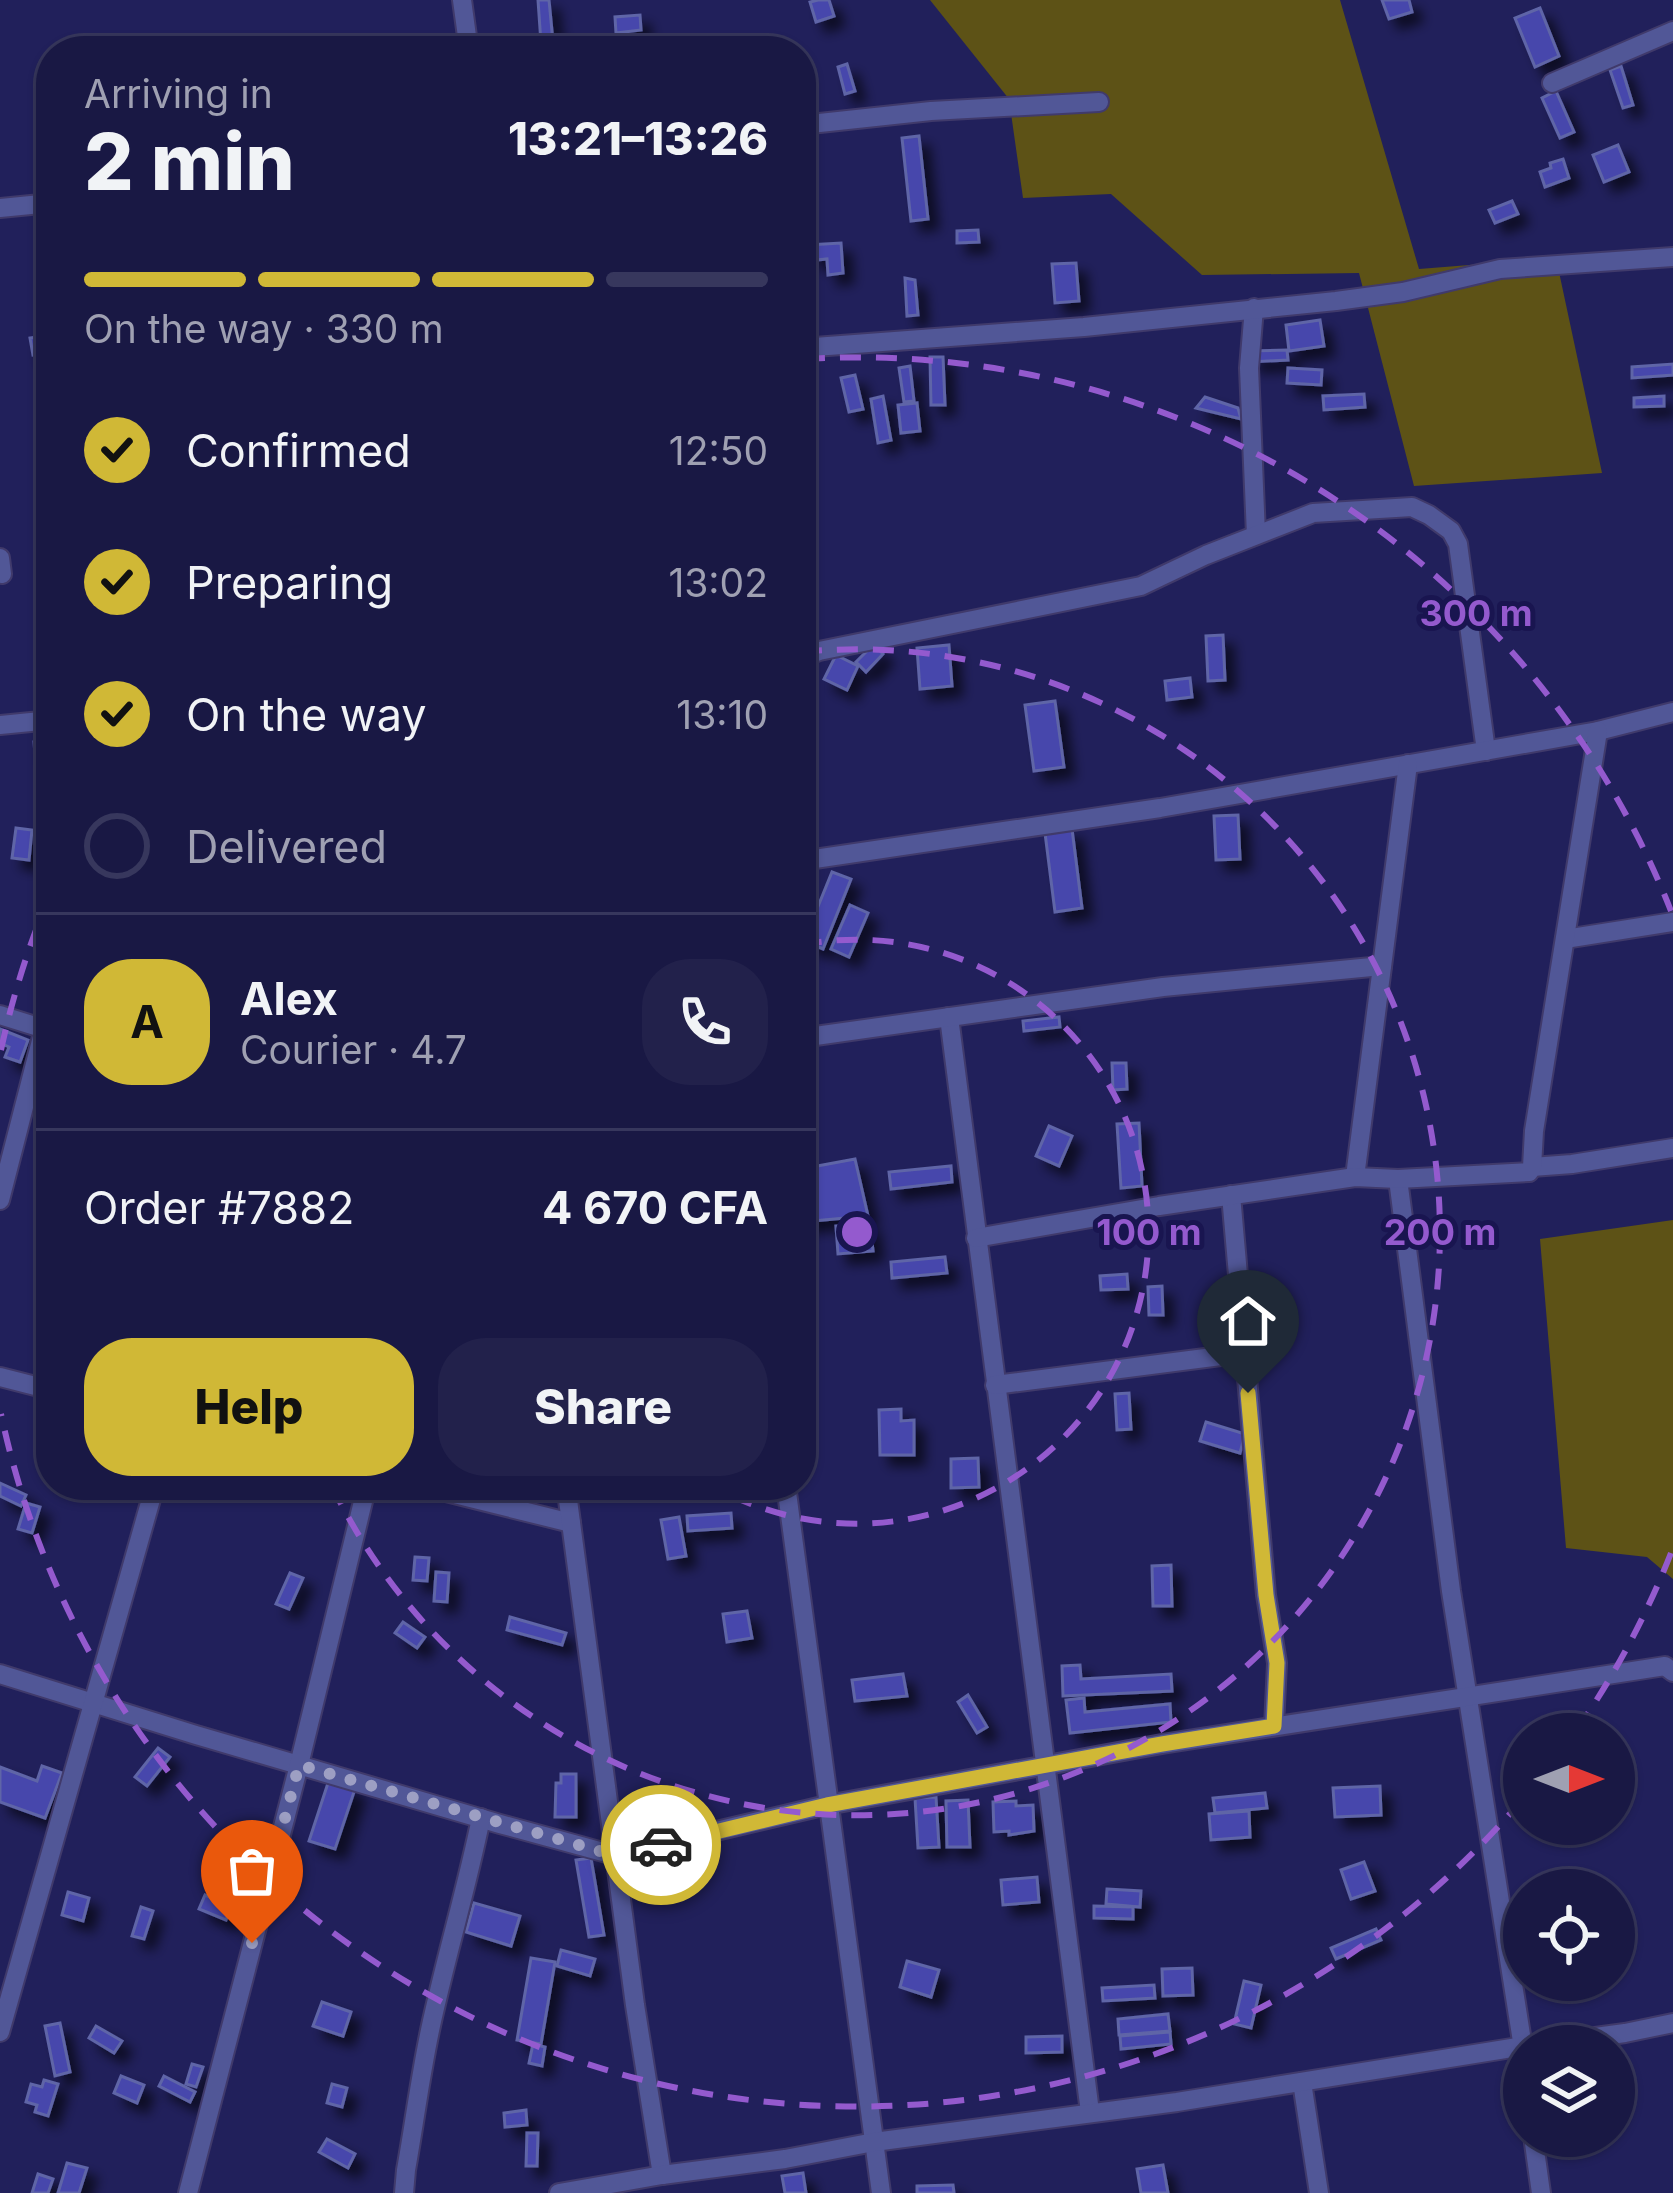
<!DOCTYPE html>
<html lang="en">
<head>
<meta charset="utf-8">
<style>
	:root { --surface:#191844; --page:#22214b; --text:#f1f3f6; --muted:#9fa0b2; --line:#37375d; --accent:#d0b836 }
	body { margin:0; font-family:Inter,sans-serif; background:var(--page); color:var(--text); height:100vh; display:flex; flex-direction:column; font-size:45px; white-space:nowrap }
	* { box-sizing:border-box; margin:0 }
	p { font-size:39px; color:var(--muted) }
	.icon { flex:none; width:66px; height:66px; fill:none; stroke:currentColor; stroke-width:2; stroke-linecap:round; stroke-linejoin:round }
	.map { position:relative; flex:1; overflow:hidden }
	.drawer { position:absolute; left:36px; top:36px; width:780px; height:1464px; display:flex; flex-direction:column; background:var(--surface); border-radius:48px; box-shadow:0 3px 9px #0004,0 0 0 3px var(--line) }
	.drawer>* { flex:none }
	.needle { width:78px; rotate:90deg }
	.controls { position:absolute; left:1503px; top:1713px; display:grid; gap:24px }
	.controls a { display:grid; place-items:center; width:132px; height:132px; border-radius:50%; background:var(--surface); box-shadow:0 3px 9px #0004,0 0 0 3px var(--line); font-size:60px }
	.pin { position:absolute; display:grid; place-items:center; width:102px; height:102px; color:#fff; margin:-123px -51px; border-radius:50% 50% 50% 0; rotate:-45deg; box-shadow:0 0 12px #0007 }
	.pin .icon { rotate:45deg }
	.courier { position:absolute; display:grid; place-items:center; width:120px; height:120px; margin:-60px; border:9px solid #d0b836; border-radius:50%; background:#fff; color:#222; box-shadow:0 3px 15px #0007 }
	.head em { font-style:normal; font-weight:800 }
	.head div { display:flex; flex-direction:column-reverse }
	.head { display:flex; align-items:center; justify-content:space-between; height:204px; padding:0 48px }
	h1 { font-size:78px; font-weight:800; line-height:90px }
	.bar { display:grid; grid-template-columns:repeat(4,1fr); gap:18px 12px; align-content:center; height:144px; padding:0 48px }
	.bar i { height:15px; border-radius:9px; background:var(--line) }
	.bar .active { background:var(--accent) }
	.bar p { grid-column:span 4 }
	.line { display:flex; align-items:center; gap:30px; padding:0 48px; border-top:3px solid var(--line) }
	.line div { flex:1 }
	.round { display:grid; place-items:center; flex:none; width:126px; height:126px; border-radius:48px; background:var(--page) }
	ol { padding:0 48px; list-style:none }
	li { display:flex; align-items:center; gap:36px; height:132px }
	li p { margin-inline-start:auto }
	li .icon { padding:12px; border-radius:50%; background:var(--accent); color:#111; stroke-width:4 }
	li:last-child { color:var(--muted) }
	li i { width:66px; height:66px; border:6px solid var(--line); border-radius:50% }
	.cta { display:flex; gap:24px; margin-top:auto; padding:24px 48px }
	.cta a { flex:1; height:138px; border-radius:48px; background:var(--accent); color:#111; font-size:48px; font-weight:800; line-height:138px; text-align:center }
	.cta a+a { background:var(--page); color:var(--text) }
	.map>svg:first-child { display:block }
</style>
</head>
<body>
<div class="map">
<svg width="1673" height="2193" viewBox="0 0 1673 2193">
	<defs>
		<filter id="shadow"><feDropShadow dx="10" dy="10" stdDeviation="6" flood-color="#0009"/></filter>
	</defs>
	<rect width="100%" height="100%" fill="#21205b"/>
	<g fill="#5d5216">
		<path d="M930,0H1340L1419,269L1556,258L1602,473L1414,486L1359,273L1202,275L1111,194L1023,198L1009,99Z"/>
		<path d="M1673,1220V1579L1647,1557L1566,1548L1540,1239Z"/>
	</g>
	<g fill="#4747ac" stroke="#5f65a7" stroke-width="3" filter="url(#shadow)">
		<path d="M538,0H549L553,42L541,43Z"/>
		<path d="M818,0H829L834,16L816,22L810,2Z"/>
		<path d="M1382,0H1409L1412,12L1389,19Z"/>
		<path d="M1540,8L1559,56L1535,67L1515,18Z"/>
		<path d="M640,15L641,30L616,33L615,17Z"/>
		<path d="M847,64L855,91L845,94L838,67Z"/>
		<path d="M1621,66L1633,105L1623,108L1610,70Z"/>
		<path d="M1556,91L1574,132L1560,138L1542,98Z"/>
		<path d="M919,136L928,219L911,221L902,138Z"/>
		<path d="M1618,145L1629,172L1604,182L1593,155Z"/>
		<path d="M1563,159L1569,178L1545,187L1540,172L1551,168L1550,163Z"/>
		<path d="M1512,201L1518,214L1495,223L1489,210Z"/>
		<path d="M978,230L979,242L957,243V231Z"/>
		<path d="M841,243L843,273L828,275L827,259L816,260V254L809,255L808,245Z"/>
		<path d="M1076,263L1079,301L1055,303L1052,264Z"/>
		<path d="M905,278L915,280L918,315L907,316Z"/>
		<path d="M1320,320L1324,346L1289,351L1286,325Z"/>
		<path d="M51,335V353L33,355L30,338Z"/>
		<path d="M1287,350L1288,360L1250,362V351Z"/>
		<path d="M930,357H943L945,405H931Z"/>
		<path d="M1673,364V375L1632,378V367Z"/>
		<path d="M910,366L914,401L904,402L899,368Z"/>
		<path d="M1288,368L1322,370L1321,385L1287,383Z"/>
		<path d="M855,375L863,409L849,412L841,378Z"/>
		<path d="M51,391V412L42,415L37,397Z"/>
		<path d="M1364,394L1365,407L1324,410L1323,396Z"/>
		<path d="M883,396L891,440L878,443L871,399Z"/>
		<path d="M1664,396V406L1634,407V398Z"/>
		<path d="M1205,397L1238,408L1241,419L1196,408Z"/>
		<path d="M917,403L920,431L901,433L898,405Z"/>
		<path d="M1223,635L1225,680L1208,681L1206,636Z"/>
		<path d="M874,644L883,654L866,672L856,662Z"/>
		<path d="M949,645L952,686L920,689L917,648Z"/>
		<path d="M836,655L858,666L847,690L824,679Z"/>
		<path d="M1190,678L1192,697L1167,700L1165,681Z"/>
		<path d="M1055,701L1064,767L1034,771L1025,705Z"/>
		<path d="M47,741L51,795L38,796L34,742Z"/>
		<path d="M1238,815L1240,859L1216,860L1214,816Z"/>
		<path d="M16,828L32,830L29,860L12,858Z"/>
		<path d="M1072,829L1082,908L1055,912L1045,833Z"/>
		<path d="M832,872L851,879L823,949L804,941Z"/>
		<path d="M850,905L868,913L849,957L831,949Z"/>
		<path d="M1059,1017L1060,1027L1024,1031L1023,1021Z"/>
		<path d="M0,1029L28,1040L20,1062L5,1057L9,1047L0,1043Z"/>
		<path d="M1112,1063H1126L1127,1089L1113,1090Z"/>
		<path d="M1139,1123L1142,1186L1121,1188L1117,1124Z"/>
		<path d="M1049,1126L1072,1136L1059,1166L1036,1156Z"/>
		<path d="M855,1159L868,1216L801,1222V1169Z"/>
		<path d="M951,1166L952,1182L891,1189L889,1172Z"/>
		<path d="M870,1223L873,1251L838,1254L836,1226Z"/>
		<path d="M945,1257L947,1273L892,1278L891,1262Z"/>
		<path d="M1127,1274L1128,1289L1101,1290L1100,1276Z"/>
		<path d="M1162,1286L1163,1315H1149L1148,1287Z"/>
		<path d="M1129,1393L1131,1429L1117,1430L1115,1394Z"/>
		<path d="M901,1409V1421L914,1420V1455H880L879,1410Z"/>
		<path d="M1206,1422L1245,1434L1240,1453L1200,1441Z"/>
		<path d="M978,1458L979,1487L951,1488V1459Z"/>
		<path d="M0,1483L26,1495L21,1506L0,1496Z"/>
		<path d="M26,1503L40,1507L32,1533L18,1529Z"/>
		<path d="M731,1513L732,1528L688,1531L687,1516Z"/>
		<path d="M679,1517L686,1556L668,1559L661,1520Z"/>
		<path d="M415,1557L429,1558L427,1581L413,1580Z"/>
		<path d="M1171,1565L1172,1606H1153L1152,1566Z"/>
		<path d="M436,1572L449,1573L447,1602L434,1601Z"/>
		<path d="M290,1573L303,1578L289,1609L276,1604Z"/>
		<path d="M747,1611L752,1638L727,1642L723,1614Z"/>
		<path d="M510,1617L566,1633L562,1645L507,1630Z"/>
		<path d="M403,1622L425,1637L417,1648L395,1633Z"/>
		<path d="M1080,1665L1081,1679L1171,1674L1172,1691L1063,1696L1062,1666Z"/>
		<path d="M903,1674L907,1696L855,1701L852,1680Z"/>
		<path d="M968,1695L987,1727L977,1733L958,1702Z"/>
		<path d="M1084,1698L1085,1712L1170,1704L1171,1722L1070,1733L1066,1700Z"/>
		<path d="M158,1748L170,1757L147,1786L135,1777Z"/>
		<path d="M42,1766L62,1773L45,1818L0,1802V1767L37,1781Z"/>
		<path d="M561,1774H576V1817H555L556,1783H561Z"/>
		<path d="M329,1780L355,1789L335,1849L309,1841Z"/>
		<path d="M1380,1786L1381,1815L1335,1817L1333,1788Z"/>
		<path d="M1265,1793L1267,1808L1215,1813L1213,1798Z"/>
		<path d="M936,1797L939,1847L918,1848L915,1798Z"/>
		<path d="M968,1800L970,1847H947L946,1801Z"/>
		<path d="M1016,1801V1806L1033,1805L1034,1831L1009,1835V1831L994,1832L993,1802Z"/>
		<path d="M1249,1811L1250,1837L1211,1840L1209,1814Z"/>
		<path d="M591,1858L604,1935L589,1937L576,1860Z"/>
		<path d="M1364,1862L1375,1891L1351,1899L1341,1870Z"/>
		<path d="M1037,1877L1039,1902L1003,1905L1001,1880Z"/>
		<path d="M1107,1889L1141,1891L1140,1907L1106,1904Z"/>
		<path d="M68,1892L89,1898L83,1921L62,1915Z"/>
		<path d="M205,1895L231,1906L226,1920L199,1909Z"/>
		<path d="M474,1903L520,1916L511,1946L466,1932Z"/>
		<path d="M1094,1906L1133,1907V1919L1094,1918Z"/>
		<path d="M141,1907L153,1911L144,1939L132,1936Z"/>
		<path d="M1376,1929L1381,1940L1336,1959L1331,1948Z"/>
		<path d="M561,1950L595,1959L590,1976L557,1966Z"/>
		<path d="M531,1958L555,1962L541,2044L517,2040Z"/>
		<path d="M907,1961L939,1970L931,1997L900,1987Z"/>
		<path d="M1192,1968L1193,1995L1163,1996L1162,1969Z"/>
		<path d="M1244,1981L1261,1985L1251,2028L1234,2024Z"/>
		<path d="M1154,1985L1155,1998L1103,2001L1102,1988Z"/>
		<path d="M322,2002L351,2012L343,2036L313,2026Z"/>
		<path d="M1168,2014L1170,2031L1119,2035L1118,2019Z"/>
		<path d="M60,2023L70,2072L55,2076L45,2026Z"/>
		<path d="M96,2026L122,2041L114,2053L89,2038Z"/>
		<path d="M1170,2032L1171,2044L1121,2049L1120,2036Z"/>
		<path d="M1062,2036V2052L1026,2053V2037Z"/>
		<path d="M533,2044L545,2047L542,2066L529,2063Z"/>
		<path d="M192,2064L203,2067L196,2087L186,2084Z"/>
		<path d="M121,2076L144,2085L137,2103L114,2093Z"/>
		<path d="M164,2076L195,2092L190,2102L159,2086Z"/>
		<path d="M44,2080L58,2084L48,2116L35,2112L37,2105L26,2102L31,2084L42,2087Z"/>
		<path d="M332,2084L347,2088L342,2107L327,2103Z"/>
		<path d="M526,2110L527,2125L505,2127L504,2113Z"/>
		<path d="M527,2133H538L537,2166H526Z"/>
		<path d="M327,2139L355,2154L348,2168L319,2152Z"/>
		<path d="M67,2163L87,2168L79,2193H58Z"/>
		<path d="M1163,2165L1168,2193H1141L1137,2169Z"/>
		<path d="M803,2173L806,2193H785L782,2176Z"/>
		<path d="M38,2174L53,2179L48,2193H32Z"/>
		<path d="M953,2185L954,2193H917V2186Z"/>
	</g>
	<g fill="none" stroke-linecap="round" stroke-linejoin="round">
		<defs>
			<g id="street">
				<path d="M462,0L469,51"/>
				<path d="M1552,83L1673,31"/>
				<path d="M801,125L931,111L1099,102"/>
				<path d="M0,208L51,203"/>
				<path d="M1254,308L1249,368L1256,535"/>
				<path d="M801,348L1084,327L1336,301L1403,292L1500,269L1673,257"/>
				<path d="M0,558L2,574"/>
				<path d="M801,658L819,651L1141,586L1206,555L1313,513L1412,507L1429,515L1451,531L1458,544L1486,751"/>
				<path d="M0,725L51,720"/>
				<path d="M801,861L1160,808L1598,731L1673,712"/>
				<path d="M1565,939L1673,922"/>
				<path d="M0,1015L51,1031"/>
				<path d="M949,1017L1090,2112"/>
				<path d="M801,1038L1163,987L1382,966"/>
				<path d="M1532,1167L1572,1164L1673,1148"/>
				<path d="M1355,1177L1408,764"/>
				<path d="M1398,1179L1451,1591L1524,2054"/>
				<path d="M1231,1195L1266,1595L1277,1663L1274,1726"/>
				<path d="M0,1200L51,1002"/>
				<path d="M976,1238L1159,1206L1355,1177L1398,1179L1529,1172L1532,1167L1534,1131L1598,731"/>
				<path d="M0,1377L51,1390"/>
				<path d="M995,1385L1244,1353"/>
				<path d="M418,1485L571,1523"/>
				<path d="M566,1485L635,2005L662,2175"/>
				<path d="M786,1485L881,2193"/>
				<path d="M0,1674L196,1735L500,1824L614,1855L827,1805L1162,1744L1665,1666L1673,1672"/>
				<path d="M0,2032L155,1485"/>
				<path d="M1528,2046L1625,2033L1673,2023"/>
				<path d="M1302,2082L1319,2193"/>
				<path d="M1533,2136L1541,2193"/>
				<path d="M188,2193L299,1765L367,1485"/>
				<path d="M404,2193L406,2170C415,2120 421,2070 432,2021C447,1953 467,1887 481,1818"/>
				<path d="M559,2193L662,2175L785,2159L874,2142L1177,2102L1524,2046"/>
			</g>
		</defs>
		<use href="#street" stroke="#403a6b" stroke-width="22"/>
		<use href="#street" stroke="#515797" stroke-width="18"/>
	</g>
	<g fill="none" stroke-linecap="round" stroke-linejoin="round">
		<path stroke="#9d9fc3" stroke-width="12" stroke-dasharray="0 21.6" d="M252,1943L299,1765L614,1855L661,1845"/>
		<path stroke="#d0b836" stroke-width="15" d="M661,1845L827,1805L1162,1744L1274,1726L1277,1663L1266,1595L1248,1393"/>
	</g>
	<g fill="none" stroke="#945ace" stroke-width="6" stroke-dasharray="21 15">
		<path d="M801 945A292 292 0 1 1 713 1486"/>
		<path d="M801 652A583 583 0 1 1 333 1488"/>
		<path d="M1671 1553A875 875 0 0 1 1574 1734M1522 1800A875 875 0 0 1 1 1414M1 1050A875 875 0 0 1 49 897M804 359A875 875 0 0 1 1671 911"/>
	</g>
	<circle cx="857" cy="1232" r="18" fill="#945ace" stroke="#191550" stroke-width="6"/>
	<g font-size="36" text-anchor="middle" font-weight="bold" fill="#945ace" stroke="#191550" stroke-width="10" stroke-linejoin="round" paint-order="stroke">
		<text x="1476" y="626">300 m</text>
		<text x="1149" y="1245">100 m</text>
		<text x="1440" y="1245">200 m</text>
	</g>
</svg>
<div class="controls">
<a><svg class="needle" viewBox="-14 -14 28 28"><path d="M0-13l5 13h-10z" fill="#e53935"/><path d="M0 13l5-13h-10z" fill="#9fa0b2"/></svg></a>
<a><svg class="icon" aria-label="locate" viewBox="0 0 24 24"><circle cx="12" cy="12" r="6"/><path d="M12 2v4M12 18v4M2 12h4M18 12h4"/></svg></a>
<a><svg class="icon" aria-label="layers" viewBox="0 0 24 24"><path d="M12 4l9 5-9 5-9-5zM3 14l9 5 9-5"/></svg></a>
</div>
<div class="pin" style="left:252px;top:1943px;background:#ea580c"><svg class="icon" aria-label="bag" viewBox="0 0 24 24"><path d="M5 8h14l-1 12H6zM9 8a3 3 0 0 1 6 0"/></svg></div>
<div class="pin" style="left:1248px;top:1393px;background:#1f2937"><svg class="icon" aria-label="home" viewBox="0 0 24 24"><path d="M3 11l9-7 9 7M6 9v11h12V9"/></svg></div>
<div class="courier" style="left:661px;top:1845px"><svg class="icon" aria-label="car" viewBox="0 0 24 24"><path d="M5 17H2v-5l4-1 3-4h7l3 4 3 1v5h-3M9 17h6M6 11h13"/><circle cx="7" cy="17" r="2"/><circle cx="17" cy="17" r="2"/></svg></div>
<section class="drawer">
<div class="head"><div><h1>2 min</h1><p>Arriving in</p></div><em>13:21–13:26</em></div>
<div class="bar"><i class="active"></i><i class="active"></i><i class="active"></i><i></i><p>On the way · 330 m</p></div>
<ol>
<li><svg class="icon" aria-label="check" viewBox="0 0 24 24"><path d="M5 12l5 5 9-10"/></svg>Confirmed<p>12:50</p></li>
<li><svg class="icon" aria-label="check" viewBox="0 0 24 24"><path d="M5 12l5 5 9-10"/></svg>Preparing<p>13:02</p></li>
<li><svg class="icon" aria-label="check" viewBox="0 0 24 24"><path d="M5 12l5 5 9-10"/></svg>On the way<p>13:10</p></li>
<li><i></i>Delivered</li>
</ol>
<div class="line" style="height:216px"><b class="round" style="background:var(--accent);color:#111">A</b><div><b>Alex</b><p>Courier · 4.7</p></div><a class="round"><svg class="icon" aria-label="phone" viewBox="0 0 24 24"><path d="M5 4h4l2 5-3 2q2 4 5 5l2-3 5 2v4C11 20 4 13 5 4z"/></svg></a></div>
<div class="line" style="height:156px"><div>Order #7882</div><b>4 670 CFA</b></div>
<div class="cta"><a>Help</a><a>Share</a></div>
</section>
</div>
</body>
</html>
